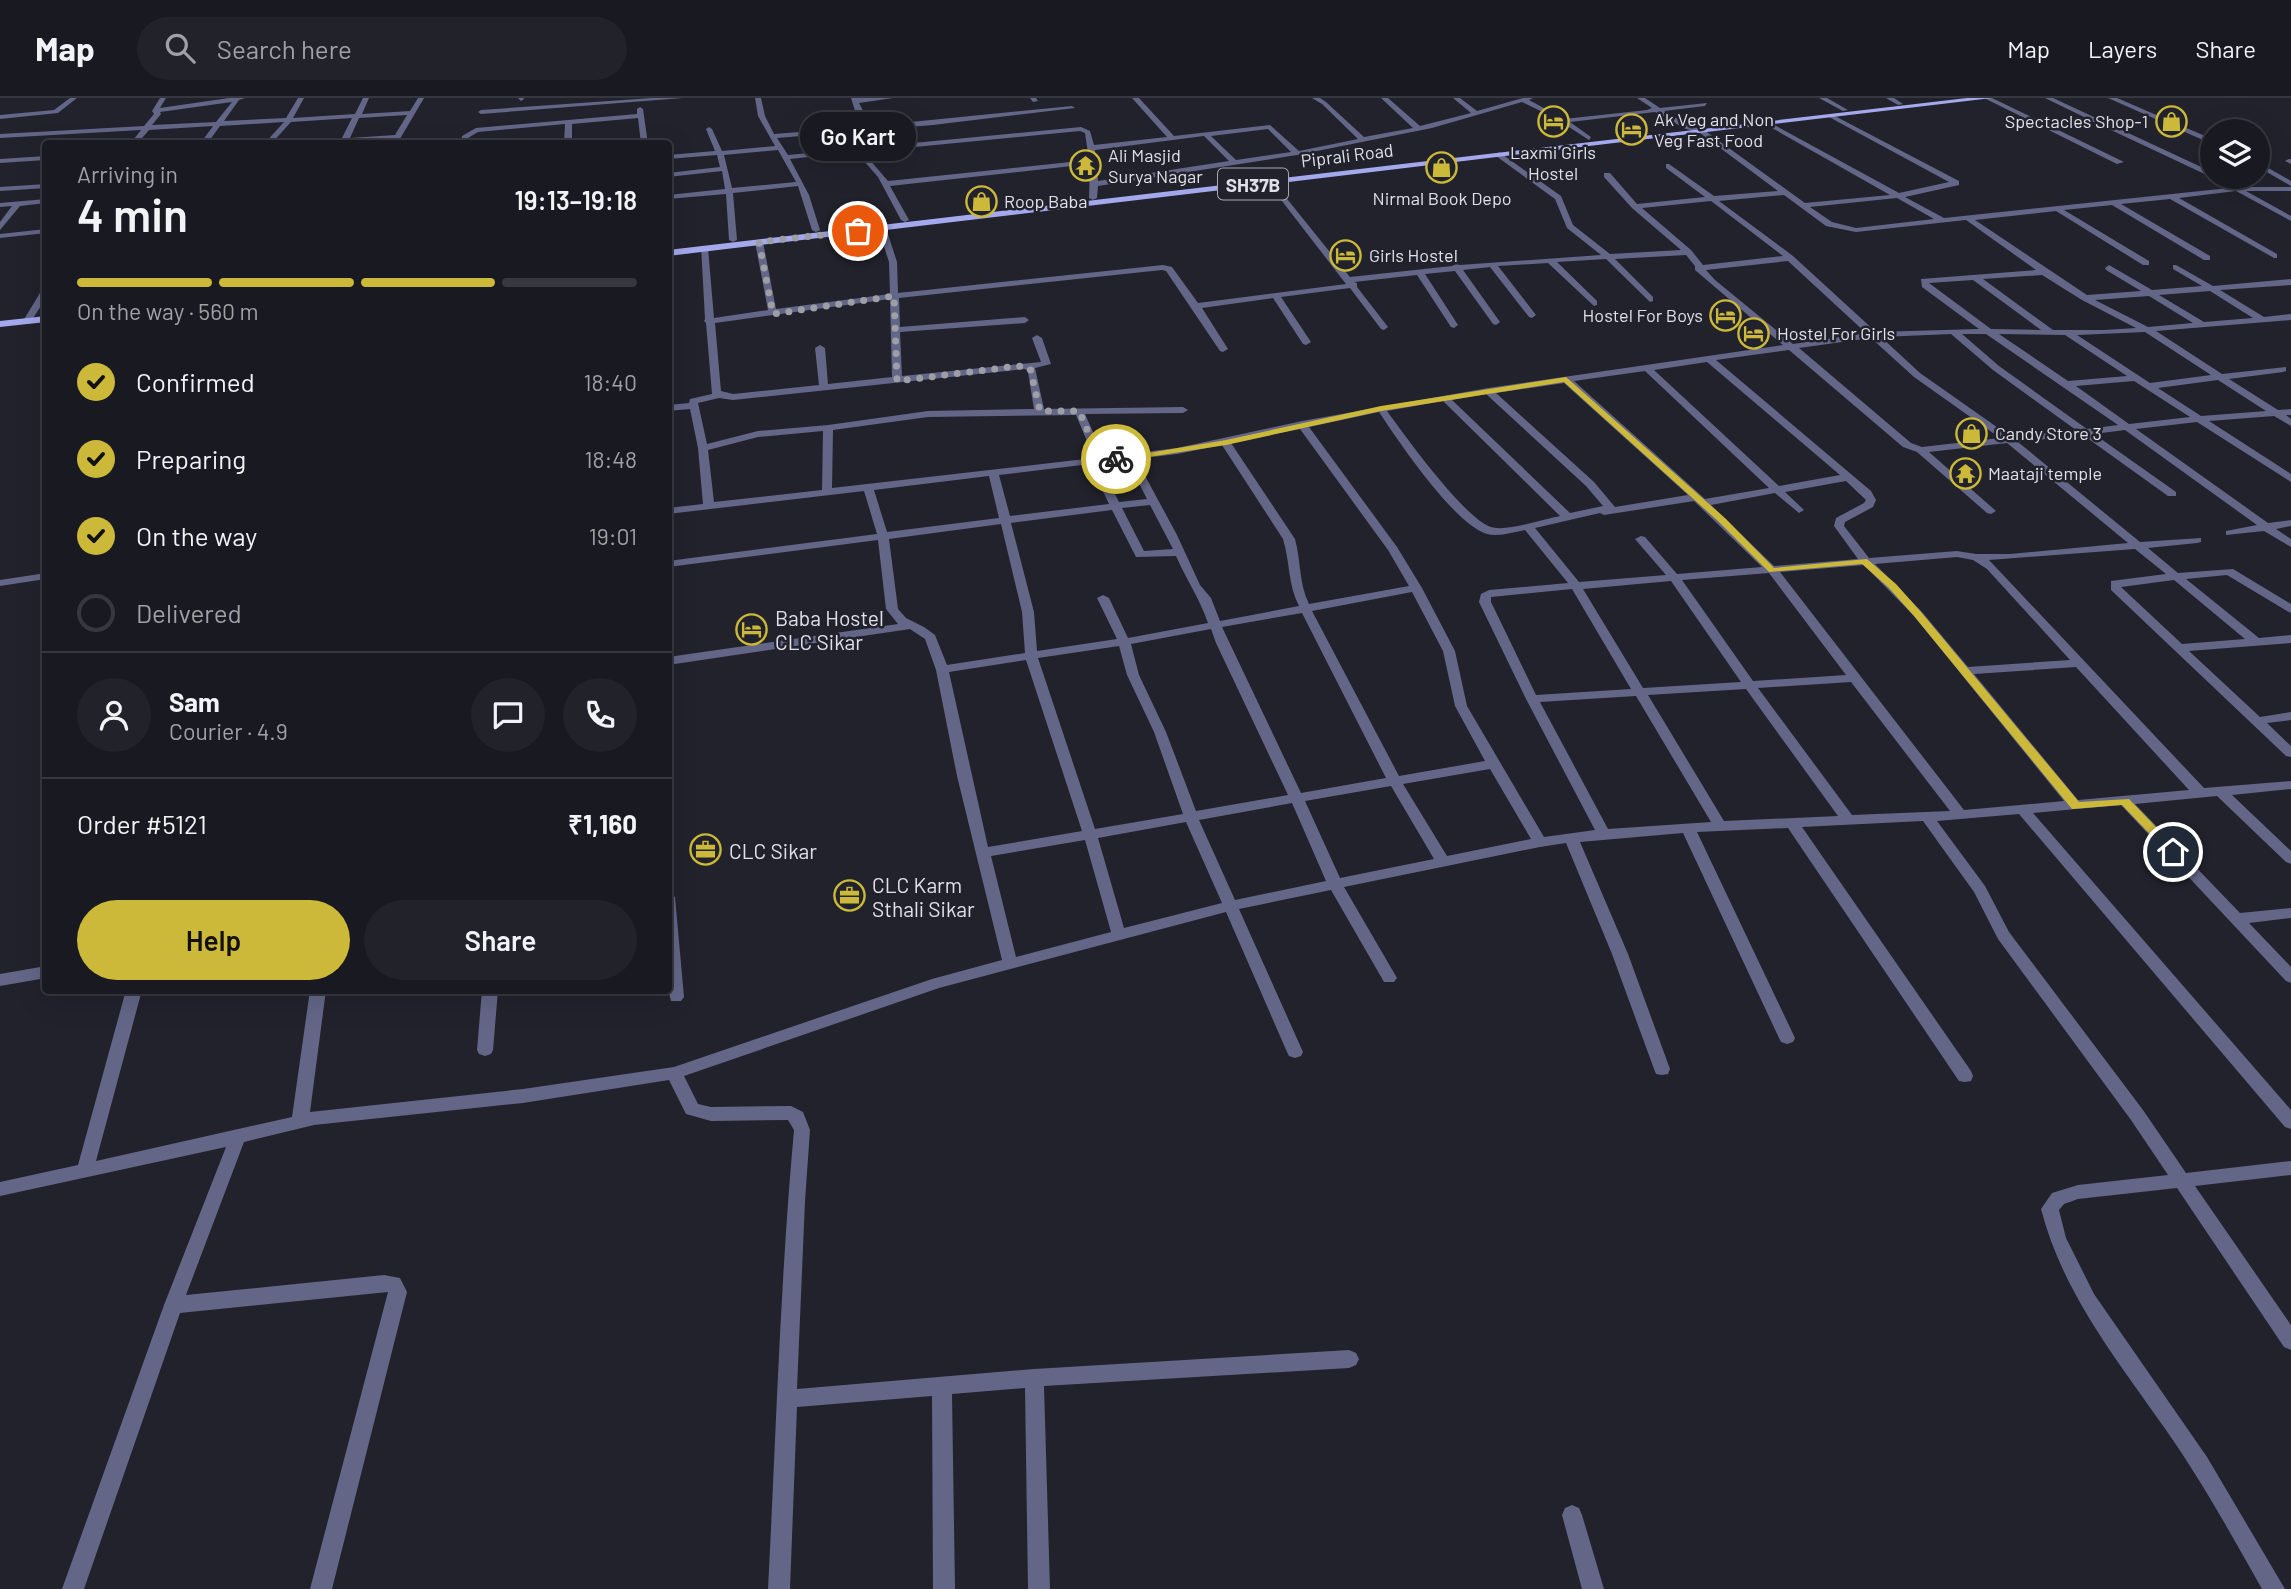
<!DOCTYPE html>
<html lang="en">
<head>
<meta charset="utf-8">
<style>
	:root { --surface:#191a21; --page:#22232a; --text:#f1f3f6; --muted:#9fa1a5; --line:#37383f; --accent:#ccb939 }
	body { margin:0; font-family:Barlow,sans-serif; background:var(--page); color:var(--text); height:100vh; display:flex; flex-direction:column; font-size:26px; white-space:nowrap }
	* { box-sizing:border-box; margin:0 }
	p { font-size:23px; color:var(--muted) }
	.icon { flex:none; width:38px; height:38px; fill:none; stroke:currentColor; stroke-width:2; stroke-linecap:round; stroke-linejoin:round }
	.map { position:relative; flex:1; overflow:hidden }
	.side { position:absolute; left:42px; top:42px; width:630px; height:854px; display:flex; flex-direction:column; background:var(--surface); border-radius:7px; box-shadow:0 7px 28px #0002,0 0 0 2px var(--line) }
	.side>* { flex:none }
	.tools { position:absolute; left:2200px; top:21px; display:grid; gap:14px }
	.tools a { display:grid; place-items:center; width:70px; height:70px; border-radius:50%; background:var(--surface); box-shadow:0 7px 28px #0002,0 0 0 2px var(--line); font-size:35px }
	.pin { position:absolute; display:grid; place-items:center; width:60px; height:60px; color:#fff; margin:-30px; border:4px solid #fff; border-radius:50%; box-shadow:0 2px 7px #0007 }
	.courier { position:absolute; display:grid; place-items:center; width:70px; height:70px; margin:-35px; border:5px solid #ccb939; border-radius:50%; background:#fff; color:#222; box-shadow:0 2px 9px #0007 }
	.bubble { position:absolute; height:49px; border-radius:24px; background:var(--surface); box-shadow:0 7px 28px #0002,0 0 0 2px var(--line); font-size:23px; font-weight:600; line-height:49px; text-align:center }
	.overview em { font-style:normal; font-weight:600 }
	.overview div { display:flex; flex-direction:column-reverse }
	.overview { display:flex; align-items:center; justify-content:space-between; height:119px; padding:0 35px }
	h1 { font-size:46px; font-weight:600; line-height:52px }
	.bar { display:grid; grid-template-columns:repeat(4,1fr); gap:10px 7px; align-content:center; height:84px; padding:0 35px }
	.bar i { height:9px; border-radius:5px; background:var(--line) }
	.bar .active { background:var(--accent) }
	.bar p { grid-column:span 4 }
	.line { display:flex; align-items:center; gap:18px; padding:0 35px; border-top:2px solid var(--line) }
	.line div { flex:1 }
	.round { display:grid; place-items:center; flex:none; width:74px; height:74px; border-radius:37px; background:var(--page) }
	ol { padding:0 35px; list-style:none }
	li { display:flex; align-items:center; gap:21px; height:77px }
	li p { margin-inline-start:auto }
	li .icon { padding:7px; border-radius:50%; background:var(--accent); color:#111; stroke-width:4 }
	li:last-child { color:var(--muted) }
	li i { width:38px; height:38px; border:4px solid var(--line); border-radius:50% }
	.action { display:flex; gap:14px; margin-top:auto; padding:14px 35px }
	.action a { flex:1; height:80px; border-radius:42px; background:var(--accent); color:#111; font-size:28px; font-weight:600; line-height:80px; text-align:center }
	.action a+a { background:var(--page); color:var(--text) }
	header { display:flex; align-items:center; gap:42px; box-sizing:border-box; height:98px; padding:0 35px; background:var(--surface); border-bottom:2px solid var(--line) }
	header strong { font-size:33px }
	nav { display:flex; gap:38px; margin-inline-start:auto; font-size:24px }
	.search { width:490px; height:63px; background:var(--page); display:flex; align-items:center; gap:18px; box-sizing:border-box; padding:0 24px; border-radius:38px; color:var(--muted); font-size:26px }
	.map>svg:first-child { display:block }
</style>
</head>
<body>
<header>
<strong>Map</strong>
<div class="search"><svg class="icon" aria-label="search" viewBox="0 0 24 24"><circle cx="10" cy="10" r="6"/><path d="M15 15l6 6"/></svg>Search here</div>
<nav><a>Map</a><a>Layers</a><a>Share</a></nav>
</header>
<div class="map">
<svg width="2291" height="1491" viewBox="0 0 2291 1491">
	<rect width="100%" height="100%" fill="#21222c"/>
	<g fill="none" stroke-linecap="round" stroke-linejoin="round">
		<g fill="#636687" fill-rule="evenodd">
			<path d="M70,0H77L58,15L0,21V17L54,12Z"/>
			<path d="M160,0H166L160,10L229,0H245L239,2L224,23L286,20L298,0H304L293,20L355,16L363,0H369L362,16L410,13L418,0H424L397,46H391L392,41L275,46L342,40L352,20L291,24L271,46H264L284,24L220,28L207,46H200L213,28L149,32L137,46H130L141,32L0,40V36L144,28L154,16L152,13ZM232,4L216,24L152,27L161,16L160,14ZM407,17L395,37L350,40L359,20Z"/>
			<path d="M518,0H524V1L521,3Z"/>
			<path d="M652,0H683L481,16L478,14L481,12Z"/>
			<path d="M755,0H761L765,18L774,36L864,29L855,13L851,0H893L859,5L871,28L1072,8L1075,10L933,27L777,40L788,57L1081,29L1090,33L1094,47L1167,39L1132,0H1139L1174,38L1270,27L1299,53L1358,41L1322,6L1312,0H1320L1326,4L1364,39L1413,30L1381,0H1388L1420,28L1471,15L1453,0H1460L1477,13L1523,0H1533L1529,2L1564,21L1647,12L1652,10L1637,0H1645L1660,10L1707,5L1705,8L1664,13L1690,28L1704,32L1805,105L1890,97L1765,26V24H1769L1899,95L1949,84L1829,19V17H1833L1959,83V87L1905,99L1944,120L2229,90L2211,79L2094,24L2048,27L2124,64L2117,66L1984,0H1992L2040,23L2086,20L2045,0H2053L2212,74V79H2220L2238,89H2291V93H2246L2291,118V123L2236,93L2179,100L2277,156V160H2274L2170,101L2121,106L2210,158V162H2204L2112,107L2064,112L2149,163V167H2143L2056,113L1975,122L2087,197L2141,193L2106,172L2105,170L2109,167L2152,192L2202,188L2173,171V167H2176L2213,188L2291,181V187L2220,192L2264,219L2291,216V222L2156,233L2222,276L2286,269V273L2283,274L2229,281L2278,312L2291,311V317H2286L2291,321V328L2274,318L2209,323L2291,376V384L2197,324L2136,331L2268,425L2291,422V428L2276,431L2291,441V449L2264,433L2226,437V433L2257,427L2125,332L2094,336L2176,394V398H2168L2083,337L2018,344L2140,444L2201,440V444L2197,445L2148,450L2178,475L2233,471L2291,506V515L2287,513L2227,477L2186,481L2259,540L2291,537V545L2189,553L2260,619L2291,614V622L2267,625L2291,648V659L2286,658L2111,492V483L2166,476L2135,451L1989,462L2204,690L2291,683V691L2232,697L2291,753V766L2286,764L2217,698L2135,706L2240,815L2291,810V820L2249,825L2291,869V885L2286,883L2121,707L2033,715L2291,1012V1031L2285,1029L2019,716L1937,723L1985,788L2009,834L2143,1012L2186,1075L2291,1063V1077L2195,1088L2291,1227V1252L2284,1249L2177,1090L2078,1101L2064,1106L2059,1112L2066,1140L2094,1196L2207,1359L2285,1491H2262C2236,1445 2210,1398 2181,1354C2129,1276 2065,1204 2041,1111L2052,1095L2078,1087L2168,1077L2131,1022L1998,841L1974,794L1923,723L1802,729L1971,973L1973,978L1971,983L1965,984L1959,983L1788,730L1697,734L1795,940L1793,944L1787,946L1781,944L1779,940L1683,735L1580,744L1628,856L1670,971L1668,976L1662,977L1656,976L1654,971L1612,856L1566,745L1540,749L1344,789L1397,880L1394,884H1384L1331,792L1239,811L1303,954L1301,958L1295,960L1289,958L1287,954L1226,814L939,890L684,978L698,1006L711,1009L791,1008L803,1014L810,1032L805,1103L797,1291L1034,1271L1349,1252L1356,1255L1359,1261L1356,1267L1349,1270L1044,1288L1050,1491H1028L1025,1290L952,1296L955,1491H933L932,1298L797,1309L790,1491H768C776,1338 780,1185 794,1032L788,1022L711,1023L686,1016L669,982L523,1005L314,1027L244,1044L186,1197L384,1177L400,1180L407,1194L332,1491H310L388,1194L180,1215L84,1491H62L164,1207L226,1049L0,1098V1084L78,1067L126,892H142L96,1063L292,1019L310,892H326L310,1014L523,991L674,969L932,881L1002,862L957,678L936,572L925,541L910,531L668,567V559L898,526L886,511L878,442L668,469V463L877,436L864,393L668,416V410L703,406L698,350L690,311L668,313V307L689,305L690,301L712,296L706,225L704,223L705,221L701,148L708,150L714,220L768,212L755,144L759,142L763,144L776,211L890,196L889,164L878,130L882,128L886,130L897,164L898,195L1163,167L1172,169L1198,205L1346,186L1268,85L1267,83L1271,81L1350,179L1452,168L1456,166L1460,167L1601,157L1567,130L1555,101L1496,58L1499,54L1561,98L1573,127L1610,156L1681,152L1632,110L1604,79V75H1610L1637,106L1705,99L1666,70V66H1669L1714,98L1778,93L1700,35L1686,31L1655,14L1570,24L1591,39L1589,42L1555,20L1522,4L1432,30L1297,57L1098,88L1097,100L1093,102L1089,100L1090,66L890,88L909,122L905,124L901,122L878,79L856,54L790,61L809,97L820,132L816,134L812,132L798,88L733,95L737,142L733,144L729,142L726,96L668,101V97L725,91L722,73L668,79V75L720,69L717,57L668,61V57L715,53L706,31L709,29L712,31L722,53L775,48L758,18ZM1268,31L1291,54L1236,62L1211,38ZM1080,33L1085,35L1089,62L888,83L863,54ZM1204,38L1229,63L1098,83L1095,52ZM778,52L796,84L732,90L724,57ZM1784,97L1826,128L1856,134L1966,122L2036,172L1921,181L1922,189L1979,231L1876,234L1793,158L1719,103ZM1897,100L1934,121L1856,130L1832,124L1810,109ZM1711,103L1783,158L1703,167L1691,152L1642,110ZM1686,157L1695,168V172L1783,247L1488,290L1302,323L1177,350L1104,359L1085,316L1183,315L1188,312L1183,309L1044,311L1035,270L1051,266L1042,240L1037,237L1032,240L1041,264L902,278L900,234L1025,225L1029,222L1025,219L900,229L899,200L1162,172L1166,173L1220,253L1223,254L1228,251L1202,210L1273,200L1303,246L1306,247L1311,244L1281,199L1350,190L1381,231L1384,232L1388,229L1357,189V185L1354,184L1417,177L1451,229L1454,230L1458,227L1425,176L1455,173L1493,226L1496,227L1500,224L1463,172L1490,169L1529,219L1532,220L1536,217L1498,168L1548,165L1594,208L1597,207V203L1557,164L1606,161L1650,204L1653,203V199L1615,161ZM1788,163L1866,235L1793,246L1715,182L1706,172ZM2042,177L2082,202L2136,230L2104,232H2053L1983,181ZM1973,182L2041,232L1991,231L1929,185ZM2210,193L2253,220L2204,224L2159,197ZM2149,198L2193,225L2148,229L2095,202ZM890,201L892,279L828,286L825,250L820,247L815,250L819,287L733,296L721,293L715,225ZM2145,234L2211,277L2150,285L2077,237ZM1951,236L1993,272L2076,332L2011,339L1920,275L1881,239ZM1962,236H1986L2118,327L2087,331L1999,268ZM1999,236L2065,237L2127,278L2068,283ZM1871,240L1914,279L2000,340L1922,349L1911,345L1799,250ZM1789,252L1903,349L1917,354L1987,415L1991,416L1996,413L1929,354L2007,345L2128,445L2010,456H1976L1957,453L1869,460L1844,428L1845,424L1873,409L1876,402L1871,393L1716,262ZM1707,264L1840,377L1779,388L1654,272ZM1025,271L1028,274L1034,311L928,313L828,327L758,333L707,346L698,305L719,300L733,302ZM1645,273L1769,390L1705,401L1574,283ZM2218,282L2266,313L2201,318L2158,290ZM2134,283L2190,319L2129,326L2076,288ZM1564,285L1688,397L1615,409L1594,384L1496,295ZM1486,296L1586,388L1603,408L1570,415L1452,302ZM1443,303L1560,418C1544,421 1506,434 1491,429C1465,421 1405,338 1387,313ZM1379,314C1399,344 1454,426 1487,436C1499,439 1514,434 1525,432L1568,485L1489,492L1481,496L1479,504L1526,601L1595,732L1544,739L1467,608L1455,553L1422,490L1397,449L1309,329ZM1076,317L1094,360L832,390L833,332L928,319ZM1300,331L1388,452L1409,488L1309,506C1299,486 1301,463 1295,441L1231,345ZM823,333L822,392L714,404L708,352L758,339ZM1222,347L1283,441C1290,464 1288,487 1299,508L1220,523L1211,500L1200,487L1177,437L1136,361L1177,356ZM1127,362L1147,401L1119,404L1100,366ZM1090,366L1109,406L1010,418L999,377ZM989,378L999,420L887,434L874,392ZM1846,383L1866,402L1864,405L1836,420L1834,428L1858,461L1774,468L1711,407L1775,395L1799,415L1804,412L1785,394ZM1694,403L1762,469L1677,476L1645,439L1641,438L1635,441L1666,477L1579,484L1535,430L1600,415L1604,417ZM1150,407L1173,451L1144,453L1122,410ZM1112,412L1136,459L1176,458C1186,481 1200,501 1208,525L1128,540L1109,500L1103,497L1097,500L1117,541L1037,553L1034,514L1011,425ZM1001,426L1022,514L1025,555L947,567L935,537L924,529L906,520L898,511L889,441ZM1957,459L1973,462L1987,471L2070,562L1968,569L1922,514L1875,466ZM1864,467L1914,518L2064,703L1964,712L1780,474ZM1769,475L1846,577L1753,583L1682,482ZM2174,482L2245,541L2182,546L2121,489ZM1671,483L1741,584L1643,590L1583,491ZM1572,491L1631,591L1536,597L1491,504V499ZM1412,494L1443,553L1455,608L1485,663L1399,678L1312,513ZM1302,515L1386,680L1301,695L1222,529ZM1211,531L1216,545L1288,697L1196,713L1166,634L1139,577L1131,546ZM1119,548L1127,577L1154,634L1183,716L1095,731L1038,560ZM1026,562L1082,733L988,749L949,574ZM2076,569L2189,692L2078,702L1974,576ZM1851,584L1950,713L1852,717L1758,590ZM1746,591L1838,718L1724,723L1648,597ZM1636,598L1711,724L1608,731L1540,604ZM1490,671L1531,741L1447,758L1403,686ZM1391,688L1434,761L1340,780L1305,703ZM1292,705L1326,783L1235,802L1199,722ZM1186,724L1222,805L1124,830L1098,740ZM1085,742L1111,834L1016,859L991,758Z"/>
			<path d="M1030,0H1036L1038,3L1033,4Z"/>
			<path d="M1819,0H1827L1848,12L1843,13Z"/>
			<path d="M1886,0H1894L1903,6L1898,7Z"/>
			<path d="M2108,0H2117L2212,41V46Z"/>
			<path d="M640,9L643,11L648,46H641L638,20L572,26V46H564L565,26L478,34L468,40V46H461L462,38L476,30L637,16V11Z"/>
			<path d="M46,58V62L0,65V61Z"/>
			<path d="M2289,61H2291V66L2285,63Z"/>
			<path d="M2258,64L2291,83V88L2258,69Z"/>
			<path d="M46,86V90L0,93V89Z"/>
			<path d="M46,101V105L20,108L0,132V124L12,108L0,109V105Z"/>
			<path d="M46,131V135L0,140V136Z"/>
			<path d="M43,190H46V200L30,225H24L23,223Z"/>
			<path d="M46,475V481L0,488V482Z"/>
			<path d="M668,794L675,799L684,899L681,903H671L668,892Z"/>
			<path d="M46,868V880L0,888V876Z"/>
			<path d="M482,892H498L493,952L491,956L485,958L479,956L477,952Z"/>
			<path d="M1572,1407L1579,1410L1582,1417L1604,1491H1582L1562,1417L1565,1410Z"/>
		</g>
		<g fill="#a4a8ec" fill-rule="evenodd">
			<path d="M1967,0H1992L668,158V152Z"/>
			<path d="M46,218V224L0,229V223Z"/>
		</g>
	</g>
	<path fill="#ccb939" d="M1566,279L1726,421L1774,470L1867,461L1896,486L1921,514L2079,704L2129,701L2177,751V756H2169L2122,707L2072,711L1914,518L1889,490L1862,466L1769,474L1719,424L1564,284L1381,313L1226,347L1116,364L1112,361L1226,342L1381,308Z"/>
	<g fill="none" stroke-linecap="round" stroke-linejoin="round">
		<path stroke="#9d9ea6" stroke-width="7" stroke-dasharray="0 12.6" d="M858,133L759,144L773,216L894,198L897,283L1018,268L1030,270L1040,313H1079L1101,363L1116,361"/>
	</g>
	<defs>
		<symbol id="hotel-ring" viewBox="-11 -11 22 22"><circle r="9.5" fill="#21222c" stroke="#ccb939" stroke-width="1.5"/><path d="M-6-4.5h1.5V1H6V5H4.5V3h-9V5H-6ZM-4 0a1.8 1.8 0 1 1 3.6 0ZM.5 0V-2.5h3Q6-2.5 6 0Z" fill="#ccb939"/></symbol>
		<symbol id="shop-ring" viewBox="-11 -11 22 22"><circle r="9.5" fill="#21222c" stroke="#ccb939" stroke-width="1.5"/><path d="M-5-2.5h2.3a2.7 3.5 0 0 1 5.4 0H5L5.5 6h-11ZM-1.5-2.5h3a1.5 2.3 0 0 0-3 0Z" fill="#ccb939"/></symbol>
		<symbol id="temple-ring" viewBox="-11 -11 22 22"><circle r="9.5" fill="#21222c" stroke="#ccb939" stroke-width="1.5"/><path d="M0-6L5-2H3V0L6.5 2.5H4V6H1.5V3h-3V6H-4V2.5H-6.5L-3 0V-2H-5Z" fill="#ccb939"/></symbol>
		<symbol id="office-ring" viewBox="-11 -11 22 22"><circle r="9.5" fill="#21222c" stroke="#ccb939" stroke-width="1.5"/><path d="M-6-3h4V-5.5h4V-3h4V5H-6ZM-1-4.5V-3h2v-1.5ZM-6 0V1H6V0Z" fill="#ccb939"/></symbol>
	</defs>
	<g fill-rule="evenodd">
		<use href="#hotel-ring" x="1536" y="6" width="35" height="35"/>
		<use href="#shop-ring" x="2154" y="6" width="35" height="35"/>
		<use href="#hotel-ring" x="1614" y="14" width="35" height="35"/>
		<use href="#temple-ring" x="1068" y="50" width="35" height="35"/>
		<use href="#shop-ring" x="1424" y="52" width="35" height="35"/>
		<use href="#shop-ring" x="964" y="86" width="35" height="35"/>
		<use href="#hotel-ring" x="1328" y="140" width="35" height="35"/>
		<use href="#hotel-ring" x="1708" y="200" width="35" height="35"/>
		<use href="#hotel-ring" x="1736" y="218" width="35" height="35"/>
		<use href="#shop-ring" x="1954" y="318" width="35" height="35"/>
		<use href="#temple-ring" x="1948" y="358" width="35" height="35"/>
		<use href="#hotel-ring" x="734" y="514" width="35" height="35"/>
		<use href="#office-ring" x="688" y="734" width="35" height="35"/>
		<use href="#office-ring" x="832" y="780" width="35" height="35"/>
	</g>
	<g text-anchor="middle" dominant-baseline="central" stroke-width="5" stroke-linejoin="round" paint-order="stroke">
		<g font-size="18" fill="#e0e1e8" stroke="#21222c" text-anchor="start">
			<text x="1654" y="21">Ak Veg and Non<tspan x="1654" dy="21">Veg Fast Food</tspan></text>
			<text x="2148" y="23" text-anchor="end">Spectacles Shop-1</text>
			<text x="1553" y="54" text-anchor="middle">Laxmi Girls<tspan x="1553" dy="21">Hostel</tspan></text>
			<text x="1108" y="57">Ali Masjid<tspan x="1108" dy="21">Surya Nagar</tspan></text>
			<text x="1442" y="100" text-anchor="middle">Nirmal Book Depo</text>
			<text x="1004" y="103">Roop Baba</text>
			<text x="1369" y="157">Girls Hostel</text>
			<text x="1703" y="217" text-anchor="end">Hostel For Boys</text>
			<text x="1777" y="235">Hostel For Girls</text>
			<text x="1995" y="335">Candy Store 3</text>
			<text x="1988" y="375">Maataji temple</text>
		</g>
		<g font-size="18" fill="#e0e1e8" stroke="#21222c">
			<text transform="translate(1347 57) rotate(-7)">Piprali Road</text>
		</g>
		<rect fill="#21222c" stroke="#a7a8b0" stroke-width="2" x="1218" y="70.5" width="70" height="31" rx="5"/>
		<g font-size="19" font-weight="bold" fill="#e0e1e8">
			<text x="1253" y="86">SH37B</text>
		</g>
		<g font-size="21" fill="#e0e1e8" stroke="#21222c" text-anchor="start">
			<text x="775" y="519">Baba Hostel<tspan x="775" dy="24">CLC Sikar</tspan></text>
			<text x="729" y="752">CLC Sikar</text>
			<text x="872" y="786">CLC Karm<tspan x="872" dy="24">Sthali Sikar</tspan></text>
		</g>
	</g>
</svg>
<div class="tools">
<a><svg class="icon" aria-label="layers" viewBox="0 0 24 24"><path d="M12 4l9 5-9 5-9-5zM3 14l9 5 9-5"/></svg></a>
</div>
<div class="pin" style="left:858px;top:133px;background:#ea580c"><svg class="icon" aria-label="bag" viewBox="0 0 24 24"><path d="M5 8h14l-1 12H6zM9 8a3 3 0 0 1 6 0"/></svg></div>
<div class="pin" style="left:2173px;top:754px;background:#1f2937"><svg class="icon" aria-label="home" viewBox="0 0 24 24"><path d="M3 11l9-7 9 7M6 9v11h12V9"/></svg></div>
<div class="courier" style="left:1116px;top:361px"><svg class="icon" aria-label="bike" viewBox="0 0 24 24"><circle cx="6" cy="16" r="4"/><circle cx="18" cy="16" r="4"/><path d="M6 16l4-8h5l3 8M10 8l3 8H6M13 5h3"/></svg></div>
<div class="bubble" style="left:800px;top:14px;width:116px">Go Kart</div>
<section class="side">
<div class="overview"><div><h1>4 min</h1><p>Arriving in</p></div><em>19:13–19:18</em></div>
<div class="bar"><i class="active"></i><i class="active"></i><i class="active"></i><i></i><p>On the way · 560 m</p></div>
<ol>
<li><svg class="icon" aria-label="check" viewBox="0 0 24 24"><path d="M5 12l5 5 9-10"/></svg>Confirmed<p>18:40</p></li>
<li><svg class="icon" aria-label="check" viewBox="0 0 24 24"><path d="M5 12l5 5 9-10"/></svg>Preparing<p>18:48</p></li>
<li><svg class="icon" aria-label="check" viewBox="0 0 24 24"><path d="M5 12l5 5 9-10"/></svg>On the way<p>19:01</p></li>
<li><i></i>Delivered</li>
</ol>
<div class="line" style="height:126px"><a class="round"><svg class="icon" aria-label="person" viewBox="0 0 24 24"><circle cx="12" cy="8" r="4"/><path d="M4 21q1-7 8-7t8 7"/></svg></a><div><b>Sam</b><p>Courier · 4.9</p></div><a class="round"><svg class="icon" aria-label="chat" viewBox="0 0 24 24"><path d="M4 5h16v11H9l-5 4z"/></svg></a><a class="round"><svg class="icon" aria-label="phone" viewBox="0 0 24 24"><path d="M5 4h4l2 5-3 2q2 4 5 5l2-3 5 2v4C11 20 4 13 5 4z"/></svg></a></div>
<div class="line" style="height:91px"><div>Order #5121</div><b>₹1,160</b></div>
<div class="action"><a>Help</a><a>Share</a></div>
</section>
</div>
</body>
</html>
